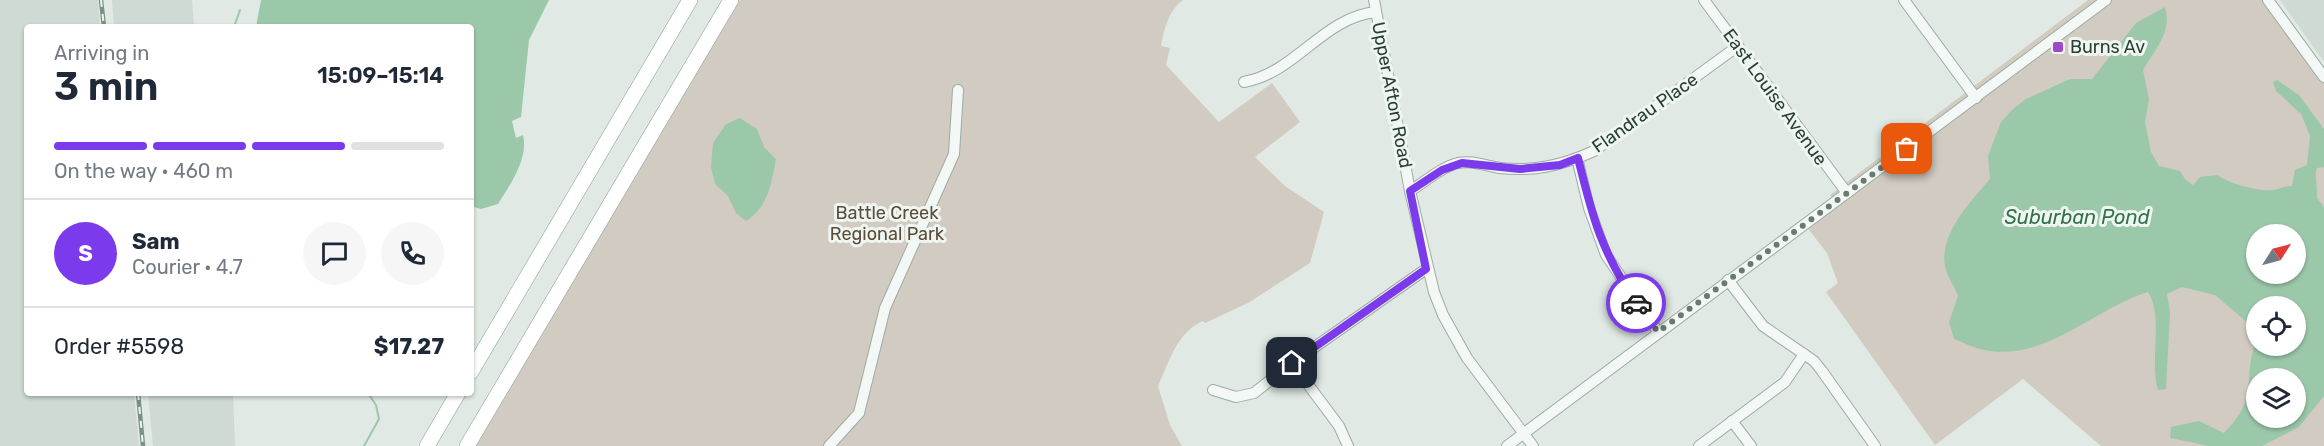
<!DOCTYPE html>
<html lang="en">
<head>
<meta charset="utf-8">
<style>
	:root { --surface:#fff; --page:#f6f6f7; --text:#1f2937; --muted:#747a83; --line:#e0e1e3; --accent:#7c3aed }
	body { margin:0; font-family:Rubik,sans-serif; background:var(--page); color:var(--text); height:100vh; display:flex; flex-direction:column; font-size:22px; white-space:nowrap }
	* { box-sizing:border-box; margin:0 }
	p { font-size:20px; color:var(--muted) }
	.icon { flex:none; width:33px; height:33px; fill:none; stroke:currentColor; stroke-width:2; stroke-linecap:round; stroke-linejoin:round }
	.map { position:relative; flex:1; overflow:hidden }
	.panel { position:absolute; left:24px; top:24px; width:450px; height:372px; display:flex; flex-direction:column; background:var(--surface); border-radius:6px; box-shadow:0 2px 4px #0004 }
	.panel>* { flex:none }
	.needle { width:39px; rotate:54deg }
	.fabs { position:absolute; left:2246px; top:224px; display:grid; gap:12px }
	.fabs a { display:grid; place-items:center; width:60px; height:60px; border-radius:50%; background:var(--surface); box-shadow:0 2px 4px #0004; font-size:30px }
	.pin { position:absolute; display:grid; place-items:center; width:51px; height:51px; color:#fff; margin:-26px; border-radius:12px; box-shadow:0 3px 9px #0006 }
	.courier { position:absolute; display:grid; place-items:center; width:60px; height:60px; margin:-30px; border:4px solid #7c3aed; border-radius:50%; background:#fff; color:#222; box-shadow:0 2px 8px #0007 }
	.summary em { font-style:normal; font-weight:600 }
	.summary div { display:flex; flex-direction:column-reverse }
	.summary { display:flex; align-items:center; justify-content:space-between; height:102px; padding:0 30px }
	h1 { font-size:39px; font-weight:600; line-height:45px }
	.bar { display:grid; grid-template-columns:repeat(4,1fr); gap:9px 6px; align-content:center; height:72px; padding:0 30px }
	.bar i { height:8px; border-radius:4px; background:var(--line) }
	.bar .on { background:var(--accent) }
	.bar p { grid-column:span 4 }
	.line { display:flex; align-items:center; gap:15px; padding:0 30px; border-top:2px solid var(--line) }
	.line div { flex:1 }
	.round { display:grid; place-items:center; flex:none; width:63px; height:63px; border-radius:32px; background:var(--page) }
	.map>svg:first-child { display:block }
</style>
</head>
<body>
<div class="map">
<svg width="2324" height="446" viewBox="0 0 2324 446">
	<rect width="100%" height="100%" fill="#e0e9e3"/>
	<g fill="#cedad3">
		<path d="M0,0H98L100,27H27V393H134L139,446H0Z"/>
		<path d="M112,0H192L194,27H114Z"/>
		<path d="M2280,0H2324V62Z"/>
		<path d="M148,393H233L235,446H153Z"/>
	</g>
	<g fill="#d2cbc1" fill-rule="evenodd">
		<path d="M736,0H1183C1169,10 1164,28 1161,46L1170,48L1166,65L1219,122L1272,83L1300,122L1255,157L1285,186L1324,212L1310,263L1248,303L1205,323L1203,321C1177,332 1169,362 1158,386L1170,425L1182,446H476L468,436Z"/>
		<path d="M2088,0H2274L2324,70V446H2101L2023,379L1935,445L1826,292L1838,283L1827,253L1806,226L1835,203L1830,195ZM2256,234H2295V273H2256ZM2256,306H2295V345H2256ZM2256,378H2295V417H2256Z"/>
	</g>
	<g fill="#9cc8aa" fill-rule="evenodd">
		<path d="M261,0H549L529,40L521,117L512,121L516,138L523,135C529,158 510,185 498,204L481,209L471,206V27H256Z"/>
		<path d="M2165,7C2173,31 2154,51 2143,70L2149,99L2145,122L2151,152L2159,166L2180,171L2185,179L2193,185L2200,177L2218,175C2226,183 2261,192 2273,190C2280,189 2285,186 2292,186L2295,170L2307,165L2310,136L2301,114L2276,91L2273,82L2277,80L2299,95L2324,129V167L2317,168C2314,176 2318,188 2317,198L2324,207V396L2299,427L2262,446H2209L2170,438L2171,427L2199,421L2224,433C2261,396 2241,381 2256,342V345H2295V306H2256V330L2215,295L2182,287L2167,294L2170,312L2166,389L2158,390C2149,361 2164,317 2148,292C2093,309 2042,365 1980,349C1971,347 1963,342 1954,339L1949,322L1958,296C1955,288 1949,279 1946,270C1936,237 1971,201 1990,179L1988,156L2001,122L2013,109L2026,99L2070,79H2092L2136,23ZM2256,234H2295V273H2256ZM2256,378H2295V417H2256Z"/>
		<path d="M740,118L757,129L764,147L776,159C771,184 769,206 746,221L736,213L728,196L715,184L711,167L713,143L726,124Z"/>
	</g>
	<g fill="none" stroke-linecap="round" stroke-linejoin="round">
		<g stroke="#9cc8aa" stroke-width="2">
			<path d="M234,27L240,10"/>
			<path d="M364,446L379,419L376,405L368,393"/>
		</g>
		<defs>
			<g id="minor">
				<path d="M1374,0L1410,191L1434,292L1443,315L1467,358L1533,446"/>
				<path d="M1704,0L1847,193"/>
				<path d="M1904,0L1976,98"/>
				<path d="M2268,0L2324,77"/>
				<path d="M1244,82C1295,73 1323,18 1375,12"/>
				<path d="M1577,158L1589,208L1606,255L1658,332"/>
				<path d="M1410,191C1425,182 1441,167 1458,163C1473,160 1485,166 1500,168C1534,172 1563,165 1594,151L1738,46"/>
				<path d="M1728,280L1763,326L1814,361L1822,371L1875,446"/>
				<path d="M1292,363L1339,426L1348,446"/>
				<path d="M1213,390L1236,397L1254,393L1292,363L1426,269"/>
				<path d="M1732,421L1751,446"/>
				<path d="M829,446L859,413L885,308L954,154L958,90"/>
				<path d="M1507,446L2106,0"/>
				<path d="M1699,446L1785,382L1804,354"/>
			</g>
			<g id="highway">
				<path d="M471,372L690,0"/>
				<path d="M427,446L458,393"/>
				<path d="M467,446L731,0"/>
			</g>
		</defs>
		<use href="#minor" stroke="#9eaca4" stroke-width="12"/>
		<use href="#highway" stroke="#889f91" stroke-width="16"/>
		<use href="#minor" stroke="#f3f7f5" stroke-width="10"/>
		<use href="#highway" stroke="#fff" stroke-width="15"/>
		<defs>
			<g id="rail">
				<path d="M101,0L104,27"/>
				<path d="M138,393L143,446"/>
			</g>
		</defs>
		<use href="#rail" stroke="#7a9284" stroke-width="4.5"/>
		<use href="#rail" stroke="#eff6f2" stroke-width="2" stroke-dasharray="7" stroke-linecap="butt"/>
	</g>
	<g fill="none" stroke-linecap="round" stroke-linejoin="round">
		<path stroke="#697b71" stroke-width="6" stroke-dasharray="0 10.8" d="M1636,303L1658,332L1907,149"/>
		<path stroke="#7c3aed" stroke-width="8" d="M1292,363L1426,269L1410,191L1442,170L1462,163L1520,169L1560,165L1578,158C1593,219 1601,250 1636,303"/>
	</g>
	<rect fill="#9d48cb" stroke="#eff6f2" stroke-width="2" x="2052" y="41" width="12" height="12" rx="3"/>
	<g text-anchor="middle" dominant-baseline="central" stroke-width="6" stroke-linejoin="round" paint-order="stroke">
		<g font-size="18" fill="#294033" stroke="#eff6f2" text-anchor="start">
			<text x="2070" y="47">Burns Av</text>
		</g>
		<g font-size="18" fill="#294033" stroke="#eff6f2">
			<text transform="translate(1392 95) rotate(79)">Upper Afton Road</text>
			<text transform="translate(1775 97) rotate(54)">East Louise Avenue</text>
			<text transform="translate(1645 113) rotate(-35)">Flandrau Place</text>
		</g>
		<g font-size="18" fill="#5b4d37" stroke="#eff6f2">
			<text x="887" y="213">Battle Creek<tspan x="887" dy="21">Regional Park</tspan></text>
		</g>
		<g font-size="20" font-style="italic" fill="#34734a" stroke="#eff6f2">
			<text x="2077" y="217">Suburban Pond</text>
		</g>
	</g>
</svg>
<div class="fabs">
<a><svg class="needle" viewBox="-14 -14 28 28"><path d="M0-13l5 13h-10z" fill="#e53935"/><path d="M0 13l5-13h-10z" fill="#747a83"/></svg></a>
<a><svg class="icon" aria-label="locate" viewBox="0 0 24 24"><circle cx="12" cy="12" r="6"/><path d="M12 2v4M12 18v4M2 12h4M18 12h4"/></svg></a>
<a><svg class="icon" aria-label="layers" viewBox="0 0 24 24"><path d="M12 4l9 5-9 5-9-5zM3 14l9 5 9-5"/></svg></a>
</div>
<div class="pin" style="left:1907px;top:149px;background:#ea580c"><svg class="icon" aria-label="bag" viewBox="0 0 24 24"><path d="M5 8h14l-1 12H6zM9 8a3 3 0 0 1 6 0"/></svg></div>
<div class="pin" style="left:1292px;top:363px;background:#1f2937"><svg class="icon" aria-label="home" viewBox="0 0 24 24"><path d="M3 11l9-7 9 7M6 9v11h12V9"/></svg></div>
<div class="courier" style="left:1636px;top:303px"><svg class="icon" aria-label="car" viewBox="0 0 24 24"><path d="M5 17H2v-5l4-1 3-4h7l3 4 3 1v5h-3M9 17h6M6 11h13"/><circle cx="7" cy="17" r="2"/><circle cx="17" cy="17" r="2"/></svg></div>
<section class="panel">
<div class="summary"><div><h1>3 min</h1><p>Arriving in</p></div><em>15:09–15:14</em></div>
<div class="bar"><i class="on"></i><i class="on"></i><i class="on"></i><i></i><p>On the way · 460 m</p></div>
<div class="line" style="height:108px"><b class="round" style="background:var(--accent);color:#fff">S</b><div><b>Sam</b><p>Courier · 4.7</p></div><a class="round"><svg class="icon" aria-label="chat" viewBox="0 0 24 24"><path d="M4 5h16v11H9l-5 4z"/></svg></a><a class="round"><svg class="icon" aria-label="phone" viewBox="0 0 24 24"><path d="M5 4h4l2 5-3 2q2 4 5 5l2-3 5 2v4C11 20 4 13 5 4z"/></svg></a></div>
<div class="line" style="height:78px"><div>Order #5598</div><b>$17.27</b></div>
</section>
</div>
</body>
</html>
